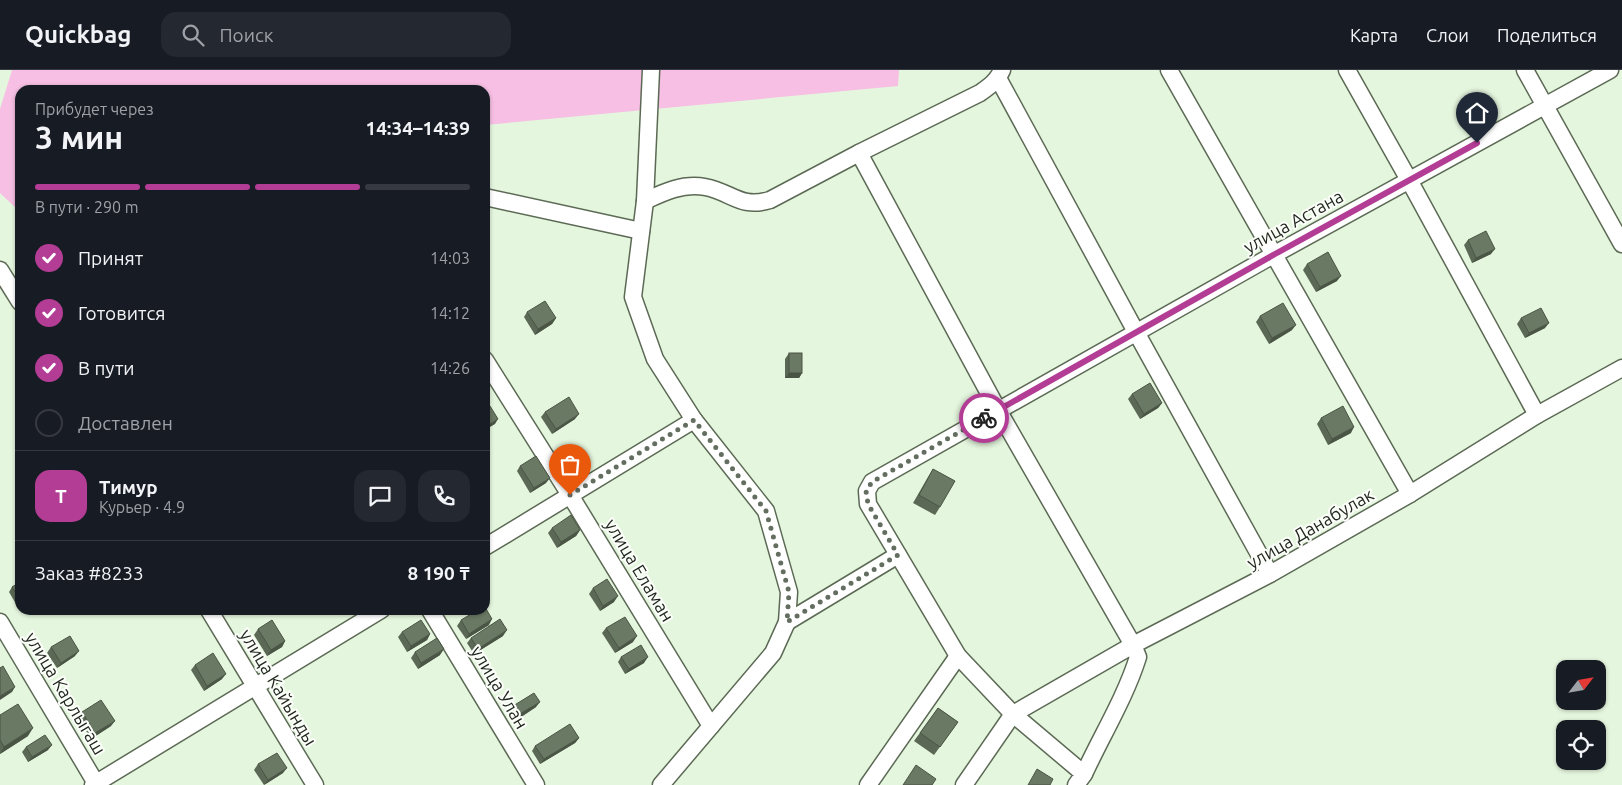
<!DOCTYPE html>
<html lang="ru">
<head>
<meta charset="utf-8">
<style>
	:root { --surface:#171b24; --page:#242831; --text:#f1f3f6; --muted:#9ea1a6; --line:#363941; --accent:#b33d95 }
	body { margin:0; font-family:Ubuntu,sans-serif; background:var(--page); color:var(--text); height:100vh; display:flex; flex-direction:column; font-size:19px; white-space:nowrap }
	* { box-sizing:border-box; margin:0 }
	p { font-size:16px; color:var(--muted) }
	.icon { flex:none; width:28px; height:28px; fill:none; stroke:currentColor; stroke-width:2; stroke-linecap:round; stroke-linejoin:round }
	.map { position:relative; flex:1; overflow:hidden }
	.sheet { position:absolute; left:15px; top:15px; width:475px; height:530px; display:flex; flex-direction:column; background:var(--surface); border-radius:15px; box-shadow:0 1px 4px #0004 }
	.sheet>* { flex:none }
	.needle { width:32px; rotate:59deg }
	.tools { position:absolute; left:1556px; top:590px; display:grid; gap:10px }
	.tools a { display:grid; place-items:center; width:50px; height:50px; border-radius:10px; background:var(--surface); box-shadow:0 1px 4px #0004; font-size:25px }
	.pin { position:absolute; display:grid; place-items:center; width:42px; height:42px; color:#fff; margin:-51px -21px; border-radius:50% 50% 50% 0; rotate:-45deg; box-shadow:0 0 5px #0007 }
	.pin .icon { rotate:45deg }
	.courier { position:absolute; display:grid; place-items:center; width:50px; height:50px; margin:-25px; border:4px solid #b33d95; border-radius:50%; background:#fff; color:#222; box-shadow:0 1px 6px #0007 }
	.head em { font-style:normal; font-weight:600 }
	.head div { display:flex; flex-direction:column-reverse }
	.head { display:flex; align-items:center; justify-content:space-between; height:85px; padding:0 20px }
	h1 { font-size:32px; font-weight:600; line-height:38px }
	.bar { display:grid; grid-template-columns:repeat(4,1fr); gap:8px 5px; align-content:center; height:60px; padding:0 20px }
	.bar i { height:6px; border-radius:4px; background:var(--line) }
	.bar .active { background:var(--accent) }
	.bar p { grid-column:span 4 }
	.line { display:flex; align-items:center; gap:12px; padding:0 20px; border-top:1px solid var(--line) }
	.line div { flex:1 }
	.round { display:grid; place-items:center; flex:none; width:52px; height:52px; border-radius:15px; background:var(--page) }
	ol { padding:0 20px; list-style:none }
	li { display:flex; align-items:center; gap:15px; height:55px }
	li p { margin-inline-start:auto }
	li .icon { padding:5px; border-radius:50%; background:var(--accent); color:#fff; stroke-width:4 }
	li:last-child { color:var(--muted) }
	li i { width:28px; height:28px; border:2px solid var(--line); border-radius:50% }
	header { display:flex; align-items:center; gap:30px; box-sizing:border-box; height:70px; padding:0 25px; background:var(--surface); border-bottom:1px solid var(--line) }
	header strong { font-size:24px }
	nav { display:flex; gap:28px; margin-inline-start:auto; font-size:18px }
	.search { width:350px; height:45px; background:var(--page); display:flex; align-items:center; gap:12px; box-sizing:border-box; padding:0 18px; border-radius:15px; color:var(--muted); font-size:19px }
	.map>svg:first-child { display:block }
</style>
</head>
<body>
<header>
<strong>Quickbag</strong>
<div class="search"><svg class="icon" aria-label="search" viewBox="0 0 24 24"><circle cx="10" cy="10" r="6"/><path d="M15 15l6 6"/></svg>Поиск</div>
<nav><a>Карта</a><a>Слои</a><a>Поделиться</a></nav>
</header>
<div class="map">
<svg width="1622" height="715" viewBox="0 0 1622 715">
	<rect width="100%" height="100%" fill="#e5f6de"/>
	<path fill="#f6bfe3" d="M12,0H899L898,16L485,55V20H20V142L0,123V39Z"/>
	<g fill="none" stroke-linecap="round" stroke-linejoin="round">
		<defs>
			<g id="minor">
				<path d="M651,0L645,131L633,227L655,289L694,350L766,441L789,522L787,552L773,583L661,715"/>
				<path d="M1169,0L1410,424"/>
				<path d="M1347,0L1409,110L1537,345"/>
				<path d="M1525,0L1622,174"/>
				<path d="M998,8L1136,262L1270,504"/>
				<path d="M859,83L998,340L1133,575L1138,587C1125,628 1102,665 1084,704"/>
				<path d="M485,127L641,161"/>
				<path d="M645,131C664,122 683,113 705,117C732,122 740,139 770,130L859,83L980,23C990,16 997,11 1002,0"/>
				<path d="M0,200L20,232"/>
				<path d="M485,290L570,425L711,656"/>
				<path d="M485,477L694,350"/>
				<path d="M209,540L315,715"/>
				<path d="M430,540L536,715"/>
				<path d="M0,552L97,715"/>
				<path d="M787,552L898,485"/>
				<path d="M93,715L381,540"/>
				<path d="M868,715L958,586"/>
				<path d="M964,715L1013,644L1133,575L1270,504L1410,424L1537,345L1622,298"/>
				<path d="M1076,715L1084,704L1013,644L958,586L868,434L867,421L872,412L1275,184L1610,0"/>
			</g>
		</defs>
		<use href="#minor" stroke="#5c6a55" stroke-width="19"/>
		<use href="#minor" stroke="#fff" stroke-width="16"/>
	</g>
	<g fill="#5b6855">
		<path d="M1468,170L1491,184L1472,193L1464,175Z"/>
		<path d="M1307,194L1337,211L1316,222L1303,200Z"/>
		<path d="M527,242L556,248L552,254L535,265L524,247Z"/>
		<path d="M1260,246L1292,260L1269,274L1256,252Z"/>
		<path d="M1521,248L1545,258L1525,268L1517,254Z"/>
		<path d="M789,283L802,303L799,308H785V289Z"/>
		<path d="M1132,324L1162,333L1158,338L1140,349L1128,329Z"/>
		<path d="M545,342L575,349L552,364L541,347Z"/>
		<path d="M1321,348L1351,363L1328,375L1317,354Z"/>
		<path d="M520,396L546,413L530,423L517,401Z"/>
		<path d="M933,399L940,437L935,445L913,433L928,407Z"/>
		<path d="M552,458L580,460L576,466L557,478L548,463Z"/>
		<path d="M20,512V532L16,534L9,522L12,517Z"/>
		<path d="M593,518L614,532L600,541L589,524Z"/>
		<path d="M461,550L489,555L466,569L457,556Z"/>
		<path d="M606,558L633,572L615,583L602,563Z"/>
		<path d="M258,559L285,571L282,577L267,586L254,565Z"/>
		<path d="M402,562L430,564L427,570L407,582L398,567Z"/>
		<path d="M503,566L474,584L467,573L471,568Z"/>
		<path d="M51,577L75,586L57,598L47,583Z"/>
		<path d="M415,582L440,585L418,599L411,588Z"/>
		<path d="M621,587L644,593L625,604L618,592Z"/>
		<path d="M195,595L222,609L204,621L191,600Z"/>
		<path d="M513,636L536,637L515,651L509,641Z"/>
		<path d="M938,638L958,652L934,685L914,671Z"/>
		<path d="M82,642L111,656L91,669L78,648Z"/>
		<path d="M0,645L28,666L0,684Z"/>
		<path d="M579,668L575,673L540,694L532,681L535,676Z"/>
		<path d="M26,677L48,680L28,692L22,682Z"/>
		<path d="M258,694L283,703L264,715L254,700Z"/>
	</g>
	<g fill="#4a5545">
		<path d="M1495,179L1491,184L1472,193L1476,188Z"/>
		<path d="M1341,206L1337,211L1316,222L1320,217Z"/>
		<path d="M556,248L552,254L535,265L538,259Z"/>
		<path d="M1549,253L1545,258L1525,268L1529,263Z"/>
		<path d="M1296,255L1292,260L1269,274L1272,268Z"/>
		<path d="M789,303H802L799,308H785Z"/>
		<path d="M1162,333L1158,338L1140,349L1144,344Z"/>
		<path d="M579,344L575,349L552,364L556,359Z"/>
		<path d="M498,349L495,354L485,360V357Z"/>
		<path d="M1354,357L1351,363L1328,375L1332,369Z"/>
		<path d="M550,408L546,413L530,423L534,418Z"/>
		<path d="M580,460L576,466L557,478L561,472Z"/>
		<path d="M618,526L614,532L600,541L603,536Z"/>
		<path d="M492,549L489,555L466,569L469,564Z"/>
		<path d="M507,560L503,566L474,584L478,579Z"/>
		<path d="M430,564L427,570L407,582L411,576Z"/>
		<path d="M637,566L633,572L615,583L619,578Z"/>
		<path d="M285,571L282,577L267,586L271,580Z"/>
		<path d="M444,579L440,585L418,599L421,593Z"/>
		<path d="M79,581L75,586L57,598L61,593Z"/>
		<path d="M648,587L644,593L625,604L629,599Z"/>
		<path d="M226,604L222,609L204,621L207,616Z"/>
		<path d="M15,617L12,622L0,630V626Z"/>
		<path d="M540,632L536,637L515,651L518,645Z"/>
		<path d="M115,651L111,656L91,669L95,663Z"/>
		<path d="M33,658L28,666L0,684L4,677Z"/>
		<path d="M579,668L575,673L540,694L544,689Z"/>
		<path d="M52,675L48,680L28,692L32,687Z"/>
		<path d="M287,698L283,703L264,715L268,710Z"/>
	</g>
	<g fill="#6a7963" stroke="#4a5545">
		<path d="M1486,161L1495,179L1476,188L1468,170Z"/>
		<path d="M1328,182L1341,206L1320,217L1307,194Z"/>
		<path d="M545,231L556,248L538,259L527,242Z"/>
		<path d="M1283,233L1296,255L1272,268L1260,246Z"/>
		<path d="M1541,238L1549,253L1529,263L1521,248Z"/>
		<rect x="789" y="283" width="13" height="20"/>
		<path d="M1150,313L1162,333L1144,344L1132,324Z"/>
		<path d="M569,327L579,344L556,359L545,342Z"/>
		<path d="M490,336L498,349L485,357V339Z"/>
		<path d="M1343,336L1354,357L1332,369L1321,348Z"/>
		<path d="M536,386L550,408L534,418L520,396Z"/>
		<path d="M933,399L955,411L940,437L919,425Z"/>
		<path d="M571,445L580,460L561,472L552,458Z"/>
		<path d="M607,509L618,526L603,536L593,518Z"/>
		<path d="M20,512V529L12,517Z"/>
		<path d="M485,537L492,549L469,564L461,550L478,540H485Z"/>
		<path d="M625,547L637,566L619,578L606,558Z"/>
		<path d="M500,549L507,560L478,579L471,568Z"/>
		<path d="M272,550L285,571L271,580L258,559Z"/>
		<path d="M421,550L430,564L411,576L402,562Z"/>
		<path d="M70,566L79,581L61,593L51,577Z"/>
		<path d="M437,568L444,579L421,593L415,582Z"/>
		<path d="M641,575L648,587L629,599L621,587Z"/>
		<path d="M213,583L226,604L207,616L195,595Z"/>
		<path d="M3,596L15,617L0,626V598Z"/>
		<path d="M534,623L540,632L518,645L513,636Z"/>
		<path d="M101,630L115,651L95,663L82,642Z"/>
		<path d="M18,634L33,658L4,677L0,670V645Z"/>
		<path d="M938,638L958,652L940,677L920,663Z"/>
		<path d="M570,654L579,668L544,689L535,676Z"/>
		<path d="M45,665L52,675L32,687L26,677Z"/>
		<path d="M277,683L287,698L268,710L258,694Z"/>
		<path d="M916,695L936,709L932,715H903Z"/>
		<path d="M1037,699L1053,709L1050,715H1028Z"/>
	</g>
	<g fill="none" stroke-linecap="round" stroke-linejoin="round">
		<path stroke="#646e60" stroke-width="5" stroke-dasharray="0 9" d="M570,425L694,350L766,441L789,522L787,552L898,485L868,434L866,421L872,412L984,348"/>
		<path stroke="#b33d95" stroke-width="6" d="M984,348L1275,184L1477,73"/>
	</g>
	<g text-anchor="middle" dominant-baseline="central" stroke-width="4" stroke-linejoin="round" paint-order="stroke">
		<g font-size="18" fill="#1f251c" stroke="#fbfef9">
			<text transform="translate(1293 151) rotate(-29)">улица Астана</text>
			<text transform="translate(1310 458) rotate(-30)">улица Данабулак</text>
			<text transform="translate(640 500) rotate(59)">улица Еламан</text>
			<text transform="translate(279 617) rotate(59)">улица Кайынды</text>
			<text transform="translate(500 617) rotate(59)">улица Улан</text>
			<text transform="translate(66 623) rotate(59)">улица Карлыгаш</text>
		</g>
	</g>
</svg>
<div class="tools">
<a><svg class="needle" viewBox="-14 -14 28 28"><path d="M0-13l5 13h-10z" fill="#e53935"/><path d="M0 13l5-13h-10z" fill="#9ea1a6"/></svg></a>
<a><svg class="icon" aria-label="locate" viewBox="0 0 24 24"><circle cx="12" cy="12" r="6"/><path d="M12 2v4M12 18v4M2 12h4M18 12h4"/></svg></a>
</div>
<div class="pin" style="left:570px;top:425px;background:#ea580c"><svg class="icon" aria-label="bag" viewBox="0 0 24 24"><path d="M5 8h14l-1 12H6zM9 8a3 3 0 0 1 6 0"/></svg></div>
<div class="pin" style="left:1477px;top:73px;background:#1f2937"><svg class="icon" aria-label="home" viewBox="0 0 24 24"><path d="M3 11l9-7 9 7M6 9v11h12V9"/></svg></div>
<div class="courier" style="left:984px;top:348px"><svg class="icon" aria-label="bike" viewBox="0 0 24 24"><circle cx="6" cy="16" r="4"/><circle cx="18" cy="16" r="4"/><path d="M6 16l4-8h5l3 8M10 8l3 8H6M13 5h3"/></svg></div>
<section class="sheet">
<div class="head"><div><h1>3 мин</h1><p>Прибудет через</p></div><em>14:34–14:39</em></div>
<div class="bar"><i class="active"></i><i class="active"></i><i class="active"></i><i></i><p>В пути · 290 m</p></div>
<ol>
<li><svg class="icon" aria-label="check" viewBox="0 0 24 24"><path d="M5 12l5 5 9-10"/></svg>Принят<p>14:03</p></li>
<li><svg class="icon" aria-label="check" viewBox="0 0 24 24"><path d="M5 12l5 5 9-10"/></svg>Готовится<p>14:12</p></li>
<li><svg class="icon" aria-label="check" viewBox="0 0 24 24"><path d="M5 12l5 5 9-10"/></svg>В пути<p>14:26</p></li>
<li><i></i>Доставлен</li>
</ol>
<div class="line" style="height:90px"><b class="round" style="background:var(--accent);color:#fff">Т</b><div><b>Тимур</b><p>Курьер · 4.9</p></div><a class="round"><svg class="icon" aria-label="chat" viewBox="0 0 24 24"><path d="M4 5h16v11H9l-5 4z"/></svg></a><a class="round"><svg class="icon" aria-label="phone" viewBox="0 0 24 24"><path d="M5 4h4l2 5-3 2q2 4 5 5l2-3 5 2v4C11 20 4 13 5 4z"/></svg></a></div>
<div class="line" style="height:65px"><div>Заказ #8233</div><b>8 190 ₸</b></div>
</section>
</div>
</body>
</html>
